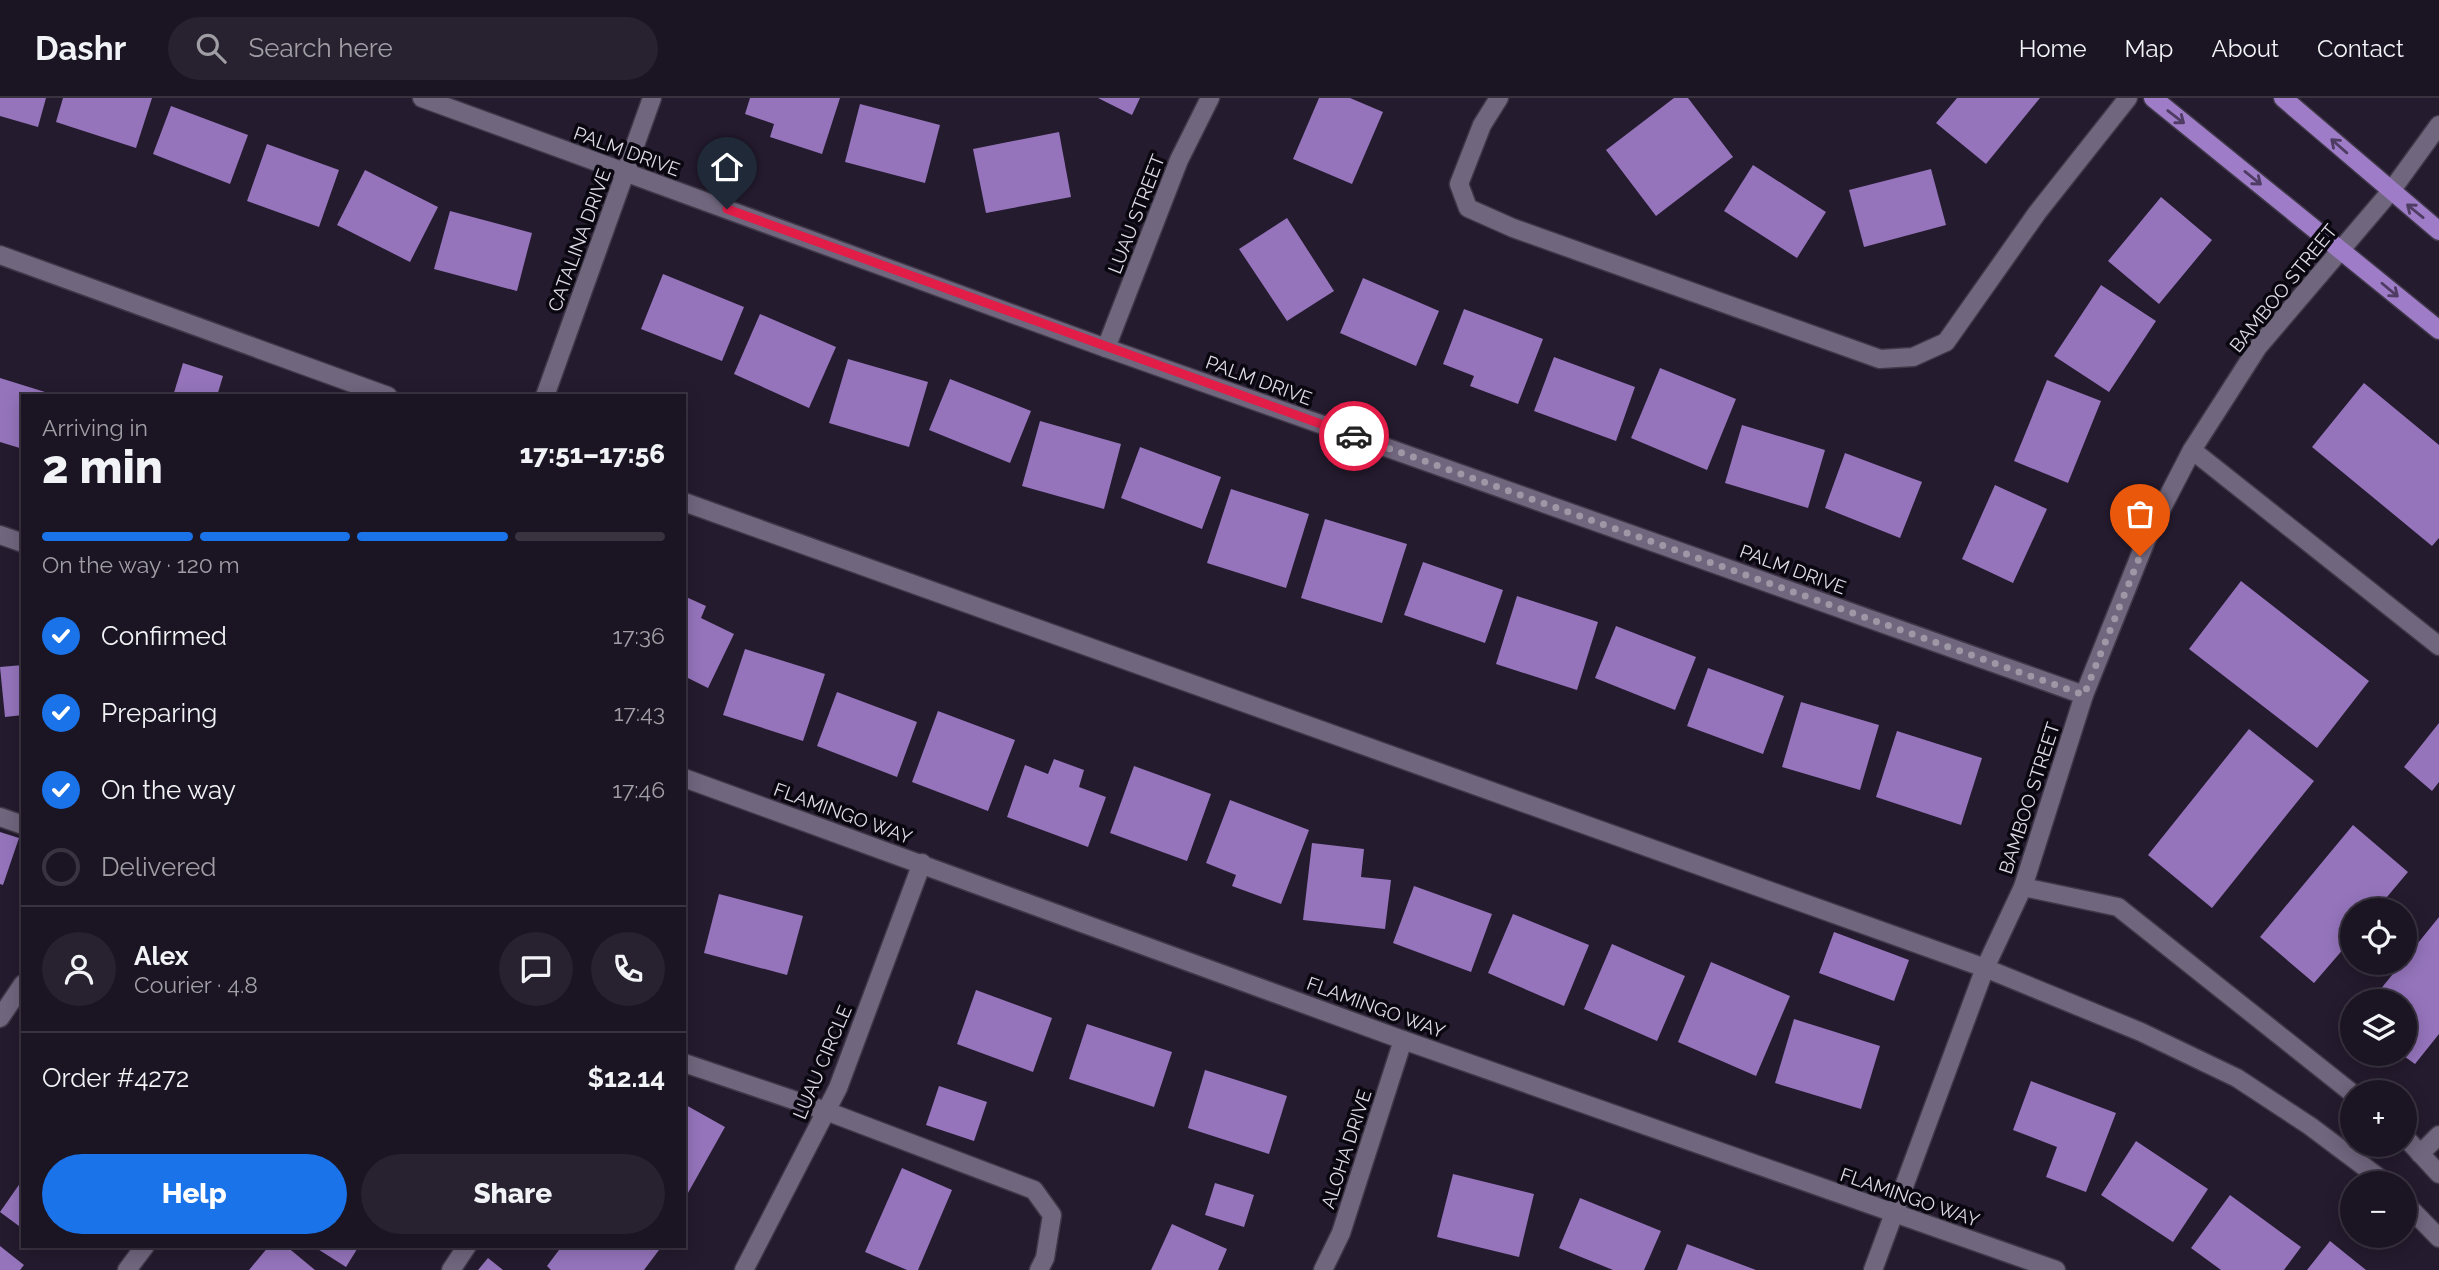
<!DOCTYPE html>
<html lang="en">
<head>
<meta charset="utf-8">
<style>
	:root { --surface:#1b1422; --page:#28212f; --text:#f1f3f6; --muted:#a09ea5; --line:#393340; --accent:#1a73e8 }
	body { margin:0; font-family:Raleway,sans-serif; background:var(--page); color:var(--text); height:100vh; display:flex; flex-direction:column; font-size:26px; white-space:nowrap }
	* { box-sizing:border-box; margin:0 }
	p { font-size:23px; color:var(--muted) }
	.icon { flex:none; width:38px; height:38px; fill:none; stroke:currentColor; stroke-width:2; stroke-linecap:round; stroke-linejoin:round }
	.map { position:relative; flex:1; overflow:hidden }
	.panel { position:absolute; left:21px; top:296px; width:665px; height:854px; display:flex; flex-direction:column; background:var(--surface); border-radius:0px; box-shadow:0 4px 18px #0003,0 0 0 2px var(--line) }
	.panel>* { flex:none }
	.controls { position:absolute; left:2340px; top:800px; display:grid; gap:14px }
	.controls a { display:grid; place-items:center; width:77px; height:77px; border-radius:50%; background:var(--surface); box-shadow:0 4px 18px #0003,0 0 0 2px var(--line); font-size:35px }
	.pin { position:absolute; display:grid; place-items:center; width:60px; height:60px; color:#fff; margin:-72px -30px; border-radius:50% 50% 50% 0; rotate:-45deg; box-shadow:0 0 7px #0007 }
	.pin .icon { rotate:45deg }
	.courier { position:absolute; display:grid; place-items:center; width:70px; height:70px; margin:-35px; border:5px solid #e11d48; border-radius:50%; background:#fff; color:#222; box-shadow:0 2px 9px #0007 }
	.overview em { font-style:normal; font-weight:800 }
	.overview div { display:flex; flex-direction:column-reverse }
	.overview { display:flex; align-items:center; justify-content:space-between; height:119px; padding:0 21px }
	h1 { font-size:46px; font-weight:800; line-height:52px }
	.bar { display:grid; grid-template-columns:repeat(4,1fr); gap:10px 7px; align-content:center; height:84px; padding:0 21px }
	.bar i { height:9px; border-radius:5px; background:var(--line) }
	.bar .selected { background:var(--accent) }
	.bar p { grid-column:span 4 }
	.line { display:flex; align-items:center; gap:18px; padding:0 21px; border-top:2px solid var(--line) }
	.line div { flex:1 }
	.round { display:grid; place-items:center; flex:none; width:74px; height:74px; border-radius:37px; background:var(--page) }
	ol { padding:0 21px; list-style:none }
	li { display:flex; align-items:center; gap:21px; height:77px }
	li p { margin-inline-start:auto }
	li .icon { padding:7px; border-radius:50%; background:var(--accent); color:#fff; stroke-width:4 }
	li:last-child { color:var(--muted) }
	li i { width:38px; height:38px; border:4px solid var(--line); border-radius:50% }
	.primary-button { display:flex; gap:14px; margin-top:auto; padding:14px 21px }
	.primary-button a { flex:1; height:80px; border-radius:42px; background:var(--accent); color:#fff; font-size:28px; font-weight:800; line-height:80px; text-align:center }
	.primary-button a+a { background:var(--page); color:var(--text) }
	header { display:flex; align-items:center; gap:42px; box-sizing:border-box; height:98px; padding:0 35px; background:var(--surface); border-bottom:2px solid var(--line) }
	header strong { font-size:33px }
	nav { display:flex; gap:38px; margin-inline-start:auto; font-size:24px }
	.search { width:490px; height:63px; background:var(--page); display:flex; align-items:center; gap:18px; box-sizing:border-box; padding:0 24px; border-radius:38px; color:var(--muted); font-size:26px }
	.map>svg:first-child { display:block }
</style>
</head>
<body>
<header>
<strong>Dashr</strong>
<div class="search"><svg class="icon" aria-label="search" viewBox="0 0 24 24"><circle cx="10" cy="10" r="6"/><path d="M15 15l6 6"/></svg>Search here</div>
<nav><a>Home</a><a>Map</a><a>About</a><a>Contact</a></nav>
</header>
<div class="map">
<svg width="2439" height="1172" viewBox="0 0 2439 1172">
	<rect width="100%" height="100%" fill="#241b2e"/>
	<g fill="#9574bc">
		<path d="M0,0H46L38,29L0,18Z"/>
		<path d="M63,0H152L136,50L56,24Z"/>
		<path d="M750,0H840L822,56L770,39L774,26L745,16Z"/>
		<path d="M1098,0H1140L1132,17Z"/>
		<path d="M1319,0H1350L1383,14L1352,86L1293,61Z"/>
		<path d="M1674,0H1688L1733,59L1656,118L1606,52Z"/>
		<path d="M1957,0H2040L1986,66L1936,25Z"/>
		<path d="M860,6L940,27L925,85L845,64Z"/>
		<path d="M171,8L248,37L230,86L153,56Z"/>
		<path d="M1059,34L1071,99L986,115L973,51Z"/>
		<path d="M267,46L339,72L319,129L247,103Z"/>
		<path d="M1753,67L1826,114L1797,160L1724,113Z"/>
		<path d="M1931,71L1946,127L1864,149L1849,92Z"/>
		<path d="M365,72L438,109L410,164L337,127Z"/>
		<path d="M2161,99L2212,142L2159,206L2108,163Z"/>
		<path d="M450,113L532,135L517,193L434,171Z"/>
		<path d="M1287,120L1334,193L1287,223L1239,151Z"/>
		<path d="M663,176L744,209L722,263L641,231Z"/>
		<path d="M1363,180L1439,213L1416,268L1340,235Z"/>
		<path d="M2101,187L2156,223L2109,294L2054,258Z"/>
		<path d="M1464,211L1543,241L1518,306L1470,288L1474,278L1443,266Z"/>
		<path d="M760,216L836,249L809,310L734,276Z"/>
		<path d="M1554,259L1635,289L1616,343L1534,313Z"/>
		<path d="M848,261L928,284L909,349L829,325Z"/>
		<path d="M183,265L223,278L217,298H173Z"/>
		<path d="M1660,270L1736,301L1707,372L1631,340Z"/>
		<path d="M0,280L45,294L44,298H23V351L0,344Z"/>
		<path d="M950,281L1031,313L1010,365L929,332Z"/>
		<path d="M2047,282L2101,303L2068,385L2014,363Z"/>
		<path d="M2364,285L2439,347V440L2432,448L2312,349Z"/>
		<path d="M1040,323L1121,346L1104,411L1022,388Z"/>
		<path d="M1742,327L1825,352L1808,410L1725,385Z"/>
		<path d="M1140,349L1221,379L1202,431L1121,400Z"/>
		<path d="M1845,355L1922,384L1900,440L1825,410Z"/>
		<path d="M1995,387L2047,411L2013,485L1962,461Z"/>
		<path d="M1231,391L1309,416L1286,490L1207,465Z"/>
		<path d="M1325,421L1407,446L1382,525L1301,500Z"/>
		<path d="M1423,464L1503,492L1485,545L1404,517Z"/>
		<path d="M2241,483L2369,583L2317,650L2189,551Z"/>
		<path d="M684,498L706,508L701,520L734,536L708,590L684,578Z"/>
		<path d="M1517,498L1598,524L1577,592L1496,566Z"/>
		<path d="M1616,528L1696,559L1675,612L1595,580Z"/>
		<path d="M745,551L825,576L803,643L723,617Z"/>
		<path d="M23,567V617L5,619L0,569Z"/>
		<path d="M1708,570L1784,598L1763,656L1687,628Z"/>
		<path d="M837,594L917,624L897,679L817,648Z"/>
		<path d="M1801,604L1879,627L1860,692L1782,669Z"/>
		<path d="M938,613L1015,642L988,713L912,684Z"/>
		<path d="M2439,625V684L2432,693L2404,669Z"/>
		<path d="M2249,631L2314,683L2212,810L2148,757Z"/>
		<path d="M1897,633L1982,660L1961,727L1876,699Z"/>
		<path d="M1054,661L1084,672L1079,689L1106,699L1088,749L1007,719L1025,667L1048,676Z"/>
		<path d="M1134,668L1211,696L1187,763L1110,735Z"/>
		<path d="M1230,702L1309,732L1281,806L1232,788L1236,777L1206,765Z"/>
		<path d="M2353,727L2408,774L2376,812H2352V841L2314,885L2260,839Z"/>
		<path d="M0,734L19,740L3,787L0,786Z"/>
		<path d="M1312,745L1364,751L1361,779L1391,782L1385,831L1303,822Z"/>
		<path d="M1414,788L1492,816L1471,874L1393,845Z"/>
		<path d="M719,796L803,818L787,877L704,855Z"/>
		<path d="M1513,816L1589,847L1564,908L1488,875Z"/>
		<path d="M2439,819V936L2415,966L2401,956H2404V903H2371Z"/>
		<path d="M1834,834L1909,862L1894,903L1819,875Z"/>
		<path d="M1612,846L1685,878L1657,943L1584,911Z"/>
		<path d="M1711,864L1790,898L1756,978L1678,944Z"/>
		<path d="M976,892L1052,920L1033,974L957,946Z"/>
		<path d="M1794,921L1880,948L1861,1011L1775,985Z"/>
		<path d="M1087,926L1172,954L1154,1009L1069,981Z"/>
		<path d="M1205,972L1287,998L1269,1056L1188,1030Z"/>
		<path d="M2031,983L2116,1015L2086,1094L2046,1079L2057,1049L2013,1032Z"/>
		<path d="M939,988L987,1004L974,1043L926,1027Z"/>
		<path d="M684,1006L725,1029L684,1102Z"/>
		<path d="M2136,1043L2208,1091L2173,1144L2101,1097Z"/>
		<path d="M902,1070L952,1092L918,1172H907L865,1154Z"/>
		<path d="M1453,1076L1534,1096L1519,1159L1437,1139Z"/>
		<path d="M23,1081V1131L0,1114Z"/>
		<path d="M1215,1085L1254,1097L1244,1129L1205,1117Z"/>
		<path d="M2230,1097L2301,1149L2284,1172H2221L2191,1150Z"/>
		<path d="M1580,1100L1661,1133L1644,1172H1613L1559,1150Z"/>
		<path d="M1172,1126L1227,1151L1218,1172H1151Z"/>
		<path d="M2330,1143L2366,1172H2307Z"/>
		<path d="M1687,1146L1756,1172H1677Z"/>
		<path d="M0,1148L24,1167L20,1172H0Z"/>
		<path d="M269,1148H286L315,1172H249Z"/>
		<path d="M313,1148H359L346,1169Z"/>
		<path d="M562,1148L580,1149L662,1148L644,1172H551L547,1168Z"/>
		<path d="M488,1160L503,1172H478Z"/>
	</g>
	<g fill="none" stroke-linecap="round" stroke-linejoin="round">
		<defs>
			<g id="minor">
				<path d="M422,0L1106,250L2084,597"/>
				<path d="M1499,0L1482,27L1459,86L1468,110L1513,130L1880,261L1913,259L1946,244L2037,115L2128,0"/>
				<path d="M0,157L388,298"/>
				<path d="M1106,250L1179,62L1210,0"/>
				<path d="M545,298L652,0"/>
				<path d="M2192,352L2439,548"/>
				<path d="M684,404L1985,870L2141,934L2237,980L2310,1028L2386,1085"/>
				<path d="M0,437L23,445"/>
				<path d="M684,680L1403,942L2056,1172"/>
				<path d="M0,719L23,727"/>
				<path d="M2023,789L2118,809L2352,995"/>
				<path d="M0,920L23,886"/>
				<path d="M684,965L826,1013L1034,1092L1052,1117L1045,1160L1039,1172"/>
				<path d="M2404,1038L2439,1076"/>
				<path d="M2420,1056L2439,1037"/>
				<path d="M2404,1104L2439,1140"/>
				<path d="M127,1172L145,1148"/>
				<path d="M451,1172L467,1148"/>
				<path d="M744,1172L838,990L922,765"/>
				<path d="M1323,1172L1341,1135L1403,942"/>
				<path d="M1873,1172L1985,870L2023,789L2084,597L2149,435L2192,352L2258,249L2391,93L2439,27"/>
			</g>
			<g id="major">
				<path d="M2153,0L2439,232"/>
				<path d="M2283,0L2439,133"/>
			</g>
		</defs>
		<use href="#minor" stroke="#3f3848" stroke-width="21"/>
		<use href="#major" stroke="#3f3848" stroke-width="21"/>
		<use href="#minor" stroke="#70667e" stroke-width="18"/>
		<use href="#major" stroke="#9f7cc8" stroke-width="18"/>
	</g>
	<defs><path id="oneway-shaft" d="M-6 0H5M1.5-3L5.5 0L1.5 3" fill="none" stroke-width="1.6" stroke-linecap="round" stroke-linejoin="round" transform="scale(1.75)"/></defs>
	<g stroke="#4e3c63">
		<use href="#oneway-shaft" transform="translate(2176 19) rotate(38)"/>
		<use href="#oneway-shaft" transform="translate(2339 48) rotate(-139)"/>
		<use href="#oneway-shaft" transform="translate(2253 80) rotate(39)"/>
		<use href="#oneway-shaft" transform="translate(2415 113) rotate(-141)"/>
		<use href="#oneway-shaft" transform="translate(2390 192) rotate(40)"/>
	</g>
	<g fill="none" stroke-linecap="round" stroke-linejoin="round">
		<path stroke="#9e97a6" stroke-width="7" stroke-dasharray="0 12.6" d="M1354,338L2084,597L2140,458"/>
		<path stroke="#e11d48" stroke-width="9" d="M727,111L1354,338"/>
	</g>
	<g text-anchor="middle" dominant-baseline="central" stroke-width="7" stroke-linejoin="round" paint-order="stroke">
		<g font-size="19" fill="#dfdae7" stroke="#0b0710">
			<text transform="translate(627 53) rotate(20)">PALM DRIVE</text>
			<text transform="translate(1136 116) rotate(-69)">LUAU STREET</text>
			<text transform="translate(579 142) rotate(-70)">CATALINA DRIVE</text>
			<text transform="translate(2283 190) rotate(-51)">BAMBOO STREET</text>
			<text transform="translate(1259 282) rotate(20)">PALM DRIVE</text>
			<text transform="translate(1793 471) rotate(20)">PALM DRIVE</text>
			<text transform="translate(2029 700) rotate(-72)">BAMBOO STREET</text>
			<text transform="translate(843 715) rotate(20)">FLAMINGO WAY</text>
			<text transform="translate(1376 909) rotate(20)">FLAMINGO WAY</text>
			<text transform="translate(822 964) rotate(-67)">LUAU CIRCLE</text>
			<text transform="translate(1346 1051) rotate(-72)">ALOHA DRIVE</text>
			<text transform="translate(1910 1099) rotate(19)">FLAMINGO WAY</text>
		</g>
	</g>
</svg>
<div class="controls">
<a><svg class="icon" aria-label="locate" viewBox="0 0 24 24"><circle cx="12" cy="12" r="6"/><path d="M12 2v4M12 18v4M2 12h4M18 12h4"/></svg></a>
<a><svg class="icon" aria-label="layers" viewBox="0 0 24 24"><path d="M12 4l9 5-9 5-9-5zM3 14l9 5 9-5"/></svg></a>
<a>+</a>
<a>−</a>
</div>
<div class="pin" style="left:2140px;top:458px;background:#ea580c"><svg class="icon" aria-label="bag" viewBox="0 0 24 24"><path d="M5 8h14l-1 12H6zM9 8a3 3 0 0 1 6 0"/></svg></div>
<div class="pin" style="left:727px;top:111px;background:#1f2937"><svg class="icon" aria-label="home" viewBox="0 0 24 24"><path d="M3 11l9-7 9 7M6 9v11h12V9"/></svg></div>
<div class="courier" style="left:1354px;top:338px"><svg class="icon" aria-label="car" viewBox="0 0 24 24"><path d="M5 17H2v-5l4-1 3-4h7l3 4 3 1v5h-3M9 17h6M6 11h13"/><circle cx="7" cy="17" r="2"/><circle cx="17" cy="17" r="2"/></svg></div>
<section class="panel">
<div class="overview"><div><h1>2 min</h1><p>Arriving in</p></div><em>17:51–17:56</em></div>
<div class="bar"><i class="selected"></i><i class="selected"></i><i class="selected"></i><i></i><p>On the way · 120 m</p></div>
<ol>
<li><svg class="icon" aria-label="check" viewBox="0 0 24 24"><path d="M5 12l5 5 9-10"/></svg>Confirmed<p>17:36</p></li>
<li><svg class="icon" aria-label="check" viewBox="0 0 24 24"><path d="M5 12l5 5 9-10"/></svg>Preparing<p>17:43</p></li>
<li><svg class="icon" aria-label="check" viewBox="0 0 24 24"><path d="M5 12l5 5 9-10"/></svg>On the way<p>17:46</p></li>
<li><i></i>Delivered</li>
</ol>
<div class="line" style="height:126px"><a class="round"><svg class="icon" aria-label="person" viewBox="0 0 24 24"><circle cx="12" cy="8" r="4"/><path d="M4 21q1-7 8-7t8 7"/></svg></a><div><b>Alex</b><p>Courier · 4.8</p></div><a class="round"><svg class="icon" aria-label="chat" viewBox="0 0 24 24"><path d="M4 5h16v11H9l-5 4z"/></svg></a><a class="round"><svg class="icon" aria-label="phone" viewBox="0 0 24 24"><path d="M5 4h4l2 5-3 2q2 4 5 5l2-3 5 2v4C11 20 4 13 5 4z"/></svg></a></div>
<div class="line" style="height:91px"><div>Order #4272</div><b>$12.14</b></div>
<div class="primary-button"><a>Help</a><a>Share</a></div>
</section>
</div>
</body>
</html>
